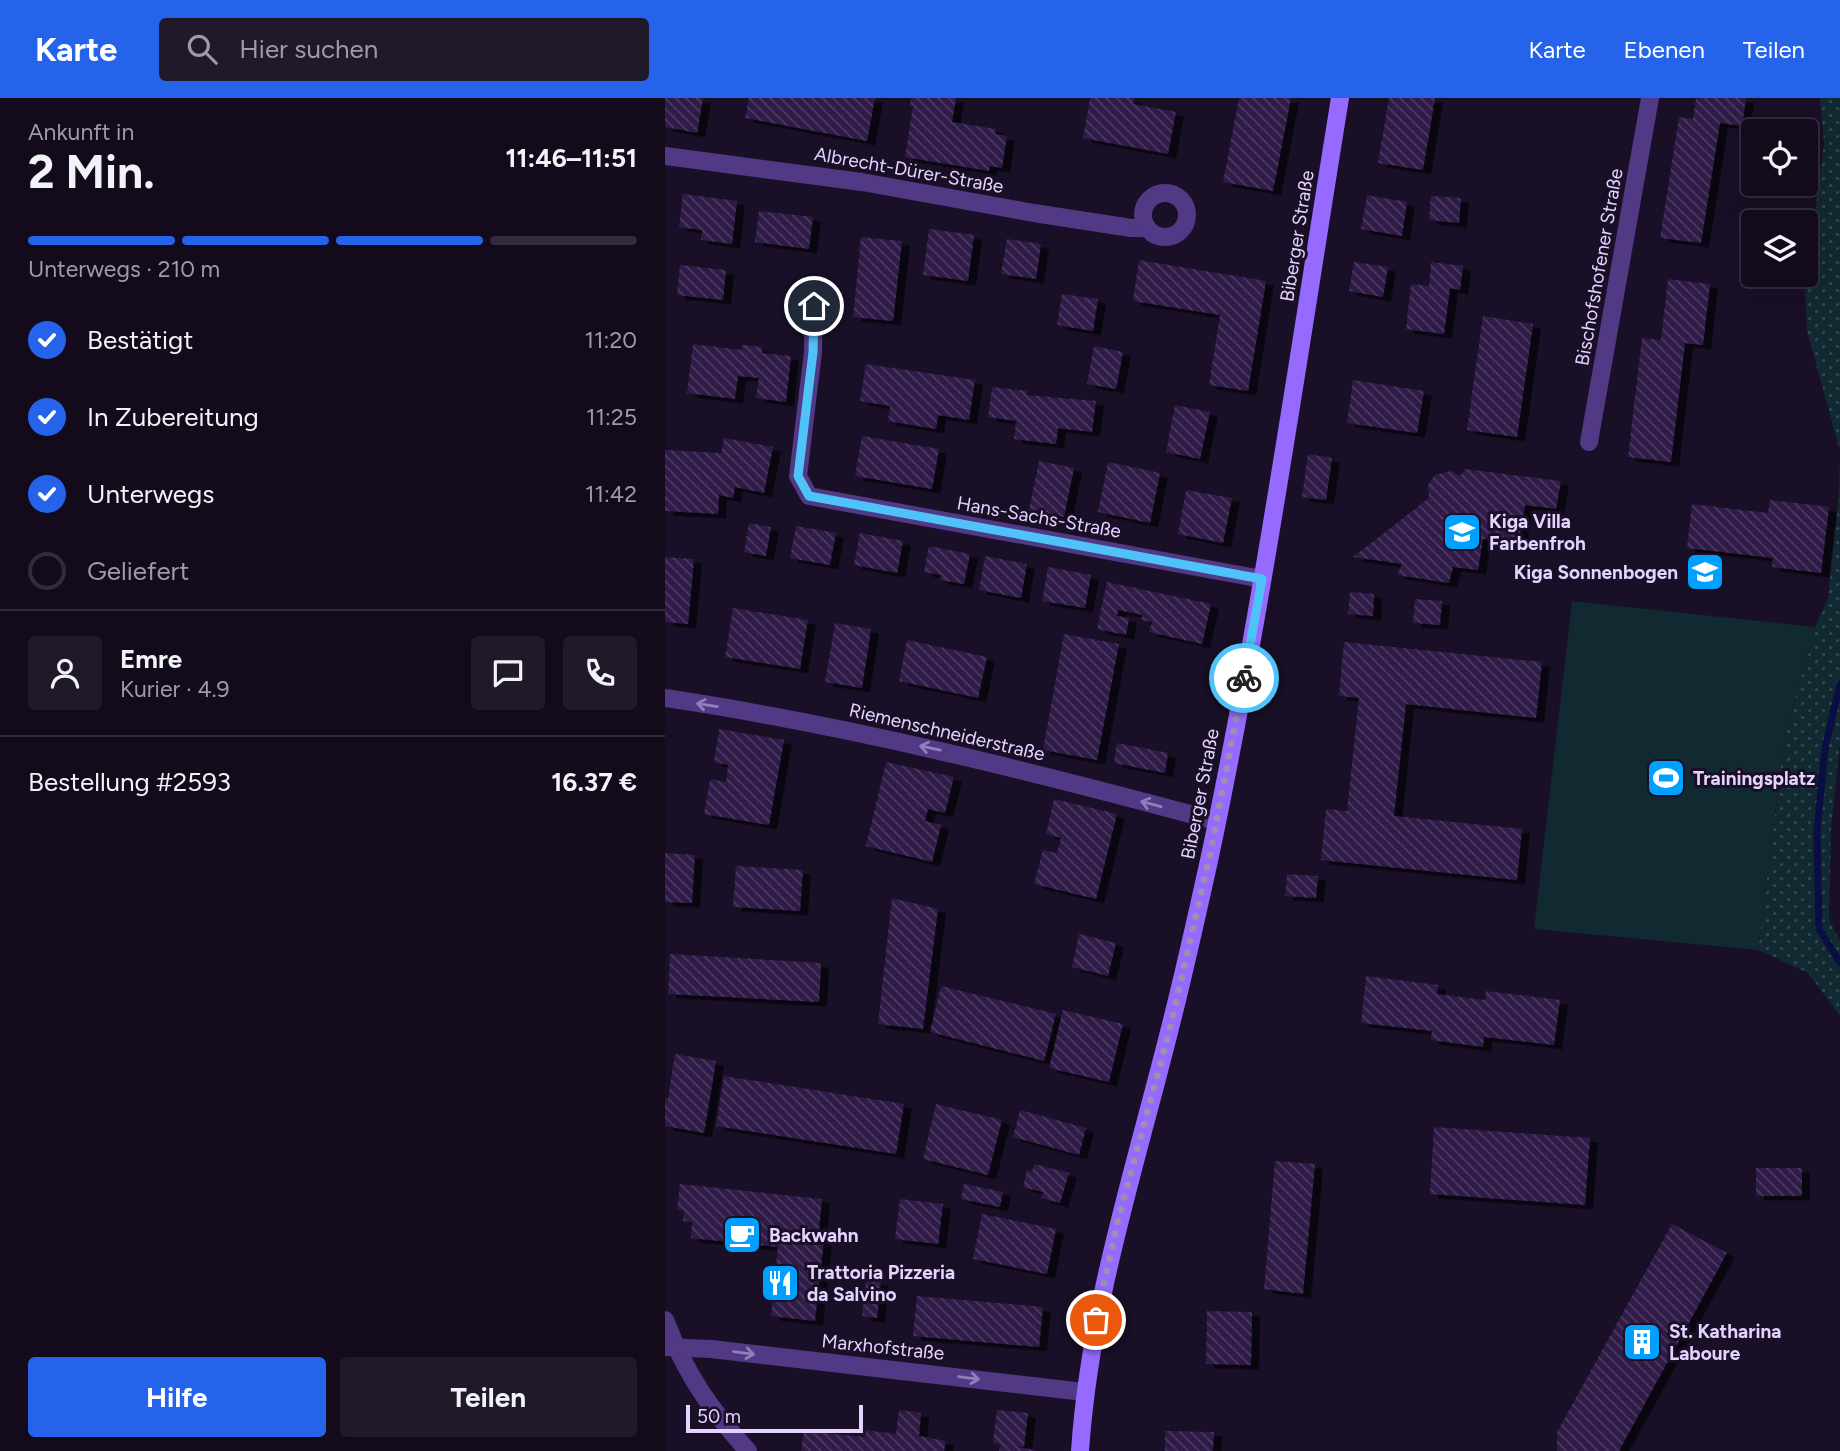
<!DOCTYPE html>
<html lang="de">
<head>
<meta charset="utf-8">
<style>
	:root { --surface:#130b1c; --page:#201929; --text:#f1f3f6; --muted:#9d9ba3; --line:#322b3b; --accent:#2563eb }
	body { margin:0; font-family:Figtree,sans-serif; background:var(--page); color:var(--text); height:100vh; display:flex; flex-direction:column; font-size:26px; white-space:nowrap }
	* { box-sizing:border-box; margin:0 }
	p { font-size:23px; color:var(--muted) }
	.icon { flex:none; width:38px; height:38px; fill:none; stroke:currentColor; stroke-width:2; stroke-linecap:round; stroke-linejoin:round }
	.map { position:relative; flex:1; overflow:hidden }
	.sheet { display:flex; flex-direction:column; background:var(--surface); width:665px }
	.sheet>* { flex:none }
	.fabs { position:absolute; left:1076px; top:21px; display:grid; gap:14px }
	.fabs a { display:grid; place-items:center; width:77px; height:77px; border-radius:7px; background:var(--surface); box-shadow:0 7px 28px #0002,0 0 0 2px var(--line); font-size:35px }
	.scale { position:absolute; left:21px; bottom:18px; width:177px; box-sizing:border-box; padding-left:7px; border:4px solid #e4d3ff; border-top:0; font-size:19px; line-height:24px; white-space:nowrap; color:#e4d3ff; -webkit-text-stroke:5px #190f26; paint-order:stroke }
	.pin { position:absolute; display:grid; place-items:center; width:60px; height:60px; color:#fff; margin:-30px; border:4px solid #fff; border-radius:50%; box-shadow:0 2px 7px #0007 }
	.courier { position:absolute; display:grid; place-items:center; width:70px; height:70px; margin:-35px; border:5px solid #4fc3f7; border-radius:50%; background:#fff; color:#222; box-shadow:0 2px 9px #0007 }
	.headline em { font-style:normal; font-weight:700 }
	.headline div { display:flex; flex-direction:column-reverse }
	.headline { display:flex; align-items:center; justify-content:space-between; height:119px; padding:0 28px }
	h1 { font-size:46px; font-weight:700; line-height:52px }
	.bar { display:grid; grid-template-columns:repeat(4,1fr); gap:10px 7px; align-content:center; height:84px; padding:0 28px }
	.bar i { height:9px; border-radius:5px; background:var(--line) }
	.bar .selected { background:var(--accent) }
	.bar p { grid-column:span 4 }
	.line { display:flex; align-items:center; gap:18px; padding:0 28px; border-top:2px solid var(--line) }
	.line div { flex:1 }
	.round { display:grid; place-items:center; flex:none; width:74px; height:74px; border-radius:7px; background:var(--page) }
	ol { padding:0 28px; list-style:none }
	li { display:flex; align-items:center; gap:21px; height:77px }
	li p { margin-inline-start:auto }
	li .icon { padding:7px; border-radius:50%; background:var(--accent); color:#fff; stroke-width:4 }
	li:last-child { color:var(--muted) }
	li i { width:38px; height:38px; border:4px solid var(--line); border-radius:50% }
	.primary-button { display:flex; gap:14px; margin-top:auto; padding:14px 28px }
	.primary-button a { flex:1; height:80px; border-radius:7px; background:var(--accent); color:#fff; font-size:28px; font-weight:700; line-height:80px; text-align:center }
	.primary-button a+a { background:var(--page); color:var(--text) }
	header { display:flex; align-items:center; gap:42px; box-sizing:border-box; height:98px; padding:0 35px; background:var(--accent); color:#fff }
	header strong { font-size:33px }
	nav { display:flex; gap:38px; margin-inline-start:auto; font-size:24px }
	.search { width:490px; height:63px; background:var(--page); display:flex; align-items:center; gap:18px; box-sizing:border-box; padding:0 24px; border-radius:7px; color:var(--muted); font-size:26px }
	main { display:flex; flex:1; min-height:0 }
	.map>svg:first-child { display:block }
</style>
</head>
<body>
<header>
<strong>Karte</strong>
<div class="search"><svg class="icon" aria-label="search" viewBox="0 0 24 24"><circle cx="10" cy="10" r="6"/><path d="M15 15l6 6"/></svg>Hier suchen</div>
<nav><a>Karte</a><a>Ebenen</a><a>Teilen</a></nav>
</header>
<main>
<section class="sheet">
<div class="headline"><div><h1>2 Min.</h1><p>Ankunft in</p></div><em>11:46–11:51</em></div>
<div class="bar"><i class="selected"></i><i class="selected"></i><i class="selected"></i><i></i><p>Unterwegs · 210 m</p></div>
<ol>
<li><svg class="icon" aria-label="check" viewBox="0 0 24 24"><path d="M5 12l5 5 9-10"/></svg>Bestätigt<p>11:20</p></li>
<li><svg class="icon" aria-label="check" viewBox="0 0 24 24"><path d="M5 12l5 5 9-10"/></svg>In Zubereitung<p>11:25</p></li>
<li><svg class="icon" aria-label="check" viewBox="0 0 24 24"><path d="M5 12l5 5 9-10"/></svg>Unterwegs<p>11:42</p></li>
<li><i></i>Geliefert</li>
</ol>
<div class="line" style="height:126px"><a class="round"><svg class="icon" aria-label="person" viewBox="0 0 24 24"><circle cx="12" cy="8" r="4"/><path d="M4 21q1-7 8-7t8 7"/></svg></a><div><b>Emre</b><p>Kurier · 4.9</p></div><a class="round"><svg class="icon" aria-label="chat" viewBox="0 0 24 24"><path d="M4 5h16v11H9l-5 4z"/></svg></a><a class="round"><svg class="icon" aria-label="phone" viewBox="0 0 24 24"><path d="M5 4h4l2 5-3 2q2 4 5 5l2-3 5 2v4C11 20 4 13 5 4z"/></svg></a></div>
<div class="line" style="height:91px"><div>Bestellung #2593</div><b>16.37 €</b></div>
<div class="primary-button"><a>Hilfe</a><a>Teilen</a></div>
</section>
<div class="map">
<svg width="1175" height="1353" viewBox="0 0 1175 1353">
	<defs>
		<pattern id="grass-dots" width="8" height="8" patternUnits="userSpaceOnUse" patternTransform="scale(1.75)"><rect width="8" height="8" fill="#112930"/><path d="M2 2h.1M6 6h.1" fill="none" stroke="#34474f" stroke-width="1.8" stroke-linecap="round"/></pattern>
		<pattern id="building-back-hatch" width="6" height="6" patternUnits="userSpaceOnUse" patternTransform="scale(1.75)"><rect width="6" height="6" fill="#2f1a47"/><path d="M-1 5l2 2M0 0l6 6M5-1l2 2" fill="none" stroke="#4d3a63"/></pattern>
		<filter id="shadow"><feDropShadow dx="8" dy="4.5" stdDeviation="0" flood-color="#0009"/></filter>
	</defs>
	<rect width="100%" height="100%" fill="#190f26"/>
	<path fill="url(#grass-dots)" d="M1155,0H1175V643L1166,732L1164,821L1175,843V918L1143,875L1093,852L1120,637L1150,529L1163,500L1174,396L1175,353L1142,233L1140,193L1159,45Z"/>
	<path fill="#112930" d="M907,503L1150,529L1120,637L1093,852L869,831Z"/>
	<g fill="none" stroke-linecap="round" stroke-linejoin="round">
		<path stroke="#090f44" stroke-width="7" d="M1175,586L1160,650L1152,733L1154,831L1175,865"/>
	</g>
	<g fill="url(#building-back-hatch)" filter="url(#shadow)">
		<path d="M0,0H38L32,35L0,29Z"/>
		<path d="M84,0H210L202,43L80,20Z"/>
		<path d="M246,0H291L287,24L331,31L330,36L342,38L337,70L325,68L324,73L240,59L248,8L245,7Z"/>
		<path d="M425,0H469L468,6L511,14L503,56L418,40Z"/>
		<path d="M574,0H626L608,93L558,84Z"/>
		<path d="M724,0H770L758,72L713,65Z"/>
		<path d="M1031,0H1081L1077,28L1055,25L1036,145L995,140L1014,19L1028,21Z"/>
		<path d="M18,96L72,103L67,146L36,142L37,132L14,129Z"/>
		<path d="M702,97L742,104L737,138L696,131Z"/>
		<path d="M766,98L796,100L794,125L764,122Z"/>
		<path d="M94,113L148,119L144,151L90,144Z"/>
		<path d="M264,131L309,137L303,183L258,177Z"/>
		<path d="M196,139L237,143L228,223L188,219Z"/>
		<path d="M342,141L376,146L371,181L336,176Z"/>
		<path d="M474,162L601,183L583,293L544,287L555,217L468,203Z"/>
		<path d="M689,164L723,169L718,199L684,193Z"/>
		<path d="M766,164L798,168L795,192L785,190L779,236L741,231L746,186L764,188Z"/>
		<path d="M15,167L61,172L58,202L12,197Z"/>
		<path d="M1003,181L1045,186L1038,247L1020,245L1006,364L963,359L977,240L996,242Z"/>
		<path d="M397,196L433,201L428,233L392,227Z"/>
		<path d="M818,218L868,226L852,339L802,332Z"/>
		<path d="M28,246L76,252L77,247L97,249V255L126,258L121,304L91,300L94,280L73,278L70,301L22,295Z"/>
		<path d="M429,248L458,254L451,291L422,286Z"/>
		<path d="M201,266L310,282L304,322L273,317L271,331L223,323L225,308L195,303Z"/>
		<path d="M688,282L759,293L752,335L682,325Z"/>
		<path d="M327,289L362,293V297L431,303L427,334L393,330L391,346L349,341L351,323L323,319Z"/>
		<path d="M510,307L545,314L535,361L501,354Z"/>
		<path d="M197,338L274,351L267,391L190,378Z"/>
		<path d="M59,340L108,349L99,395L70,389L68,400L54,397L53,416L0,413V352L56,355Z"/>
		<path d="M643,356L667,360L661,402L637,399Z"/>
		<path d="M374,363L409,370L399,419L364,412Z"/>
		<path d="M443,364L495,375L485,425L433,414Z"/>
		<path d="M800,371L896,383L891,411L860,407L854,443L818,441L813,472L788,469L784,485L732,477L737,466L688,459L764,400L763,387L770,377L786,373L795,378Z"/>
		<path d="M521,392L567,400L558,445L513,436Z"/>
		<path d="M1105,402L1164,409L1156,475L1107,469L1108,460L1022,450L1027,406L1103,415Z"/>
		<path d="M84,425L106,429L101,458L79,454Z"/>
		<path d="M131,428L171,435L165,467L125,460Z"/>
		<path d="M195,435L238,443L232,475L189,467Z"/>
		<path d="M264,448L305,456L299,486L275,482L276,477L259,474Z"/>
		<path d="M320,458L362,466L356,500L314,492Z"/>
		<path d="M0,459L29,461L23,526L0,524Z"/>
		<path d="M383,469L426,477L420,510L377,503Z"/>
		<path d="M442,484L546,506L537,546L484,534L487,524L476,522L478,517L453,512L452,518L464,520L461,537L432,531Z"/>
		<path d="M685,494L709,496L708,518L683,516Z"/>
		<path d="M750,501L777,503L775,527L748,525Z"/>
		<path d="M68,510L143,522L135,571L60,559Z"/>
		<path d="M170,525L206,531L197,590L160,584Z"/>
		<path d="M399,536L454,546L432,662L378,652Z"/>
		<path d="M242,542L322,559L313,600L234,583Z"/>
		<path d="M679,544L877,564L871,620L741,606L729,718L857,731L852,782L656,762L661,711L682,713L694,600L674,598Z"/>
		<path d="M54,631L119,642L104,727L39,716L45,681L61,684L63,667L49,664Z"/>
		<path d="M452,645L503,655L500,675L449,665Z"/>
		<path d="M221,664L289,679L280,715L263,711L260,723L276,727L267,764L201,748Z"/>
		<path d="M389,701L452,716L431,801L369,786L378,752L392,755L396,740L381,736Z"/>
		<path d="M0,755L30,757L27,805L0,804Z"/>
		<path d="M71,768L138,772L135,813L68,809Z"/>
		<path d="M622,776L653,778L651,800L620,798Z"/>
		<path d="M227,800L273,811L258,931L213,926Z"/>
		<path d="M414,836L451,845L443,878L407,869Z"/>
		<path d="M5,856L156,865L154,904L3,896Z"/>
		<path d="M701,878L773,887L772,896L820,902L821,893L895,902L889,947L819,939L818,949L766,942L767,933L696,925Z"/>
		<path d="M276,888L391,916L379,963L265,934Z"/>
		<path d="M398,912L458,926L444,984L384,970Z"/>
		<path d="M10,956L51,963L39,1035L0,1028V1001H3Z"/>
		<path d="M59,978L239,1006L231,1056L51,1028Z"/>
		<path d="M271,1006L337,1022L323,1077L258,1061Z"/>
		<path d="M355,1012L421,1030L414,1057L348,1039Z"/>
		<path d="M769,1029L925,1040L920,1107L765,1096Z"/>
		<path d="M610,1063L650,1066L638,1196L599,1191Z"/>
		<path d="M369,1066L404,1075L395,1105L376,1100L378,1094L358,1089L362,1072L367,1074Z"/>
		<rect x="1091" y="1070" width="46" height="28"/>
		<path d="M15,1086L157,1101L154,1133H160L150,1223L106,1218L113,1149L26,1140L27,1124L18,1123L19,1112H12Z"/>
		<path d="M299,1086L338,1094L335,1109L296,1101Z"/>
		<path d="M235,1101L278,1106L273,1146L230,1141Z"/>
		<path d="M317,1116L391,1131L382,1176L308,1161Z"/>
		<path d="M1007,1126L1062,1155L954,1353H892V1334Z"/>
		<path d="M201,1182L216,1183L212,1220L197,1218Z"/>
		<path d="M252,1198L378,1209L374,1249L248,1238Z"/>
		<path d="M542,1213L587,1214L586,1267L541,1266Z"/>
		<path d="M234,1312L256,1315L254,1338L281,1343L279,1353H136L139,1333L200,1339L201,1332L231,1336Z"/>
		<path d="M332,1312L363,1315L359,1349L350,1348L373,1353H334L335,1346L328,1345Z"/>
		<path d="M500,1333L549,1334L548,1353H500Z"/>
	</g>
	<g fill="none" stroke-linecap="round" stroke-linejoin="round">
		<g stroke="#513985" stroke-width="18">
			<path d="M0,58L197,84L369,115L466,130H481"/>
			<circle cx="500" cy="117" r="22"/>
			<path d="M149,208L148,254L133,378L144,398L597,481"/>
			<path d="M924,344L985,0"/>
			<path d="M0,600C187,628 369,674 551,723"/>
			<path d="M0,1222C21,1276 44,1310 83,1353"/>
			<path d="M0,1249L46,1251L419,1294"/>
		</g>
		<path stroke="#966aff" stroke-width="18" d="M415,1353C425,1207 469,1074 504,934C519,876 532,817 545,758C598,507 634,253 675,0"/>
	</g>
	<defs><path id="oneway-shaft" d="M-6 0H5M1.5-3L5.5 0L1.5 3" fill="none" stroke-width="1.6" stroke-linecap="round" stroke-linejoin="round" transform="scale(1.75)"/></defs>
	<g stroke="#937ebc">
		<use href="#oneway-shaft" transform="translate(42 607) rotate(-171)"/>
		<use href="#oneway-shaft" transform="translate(265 650) rotate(-168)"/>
		<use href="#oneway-shaft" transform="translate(486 706) rotate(-165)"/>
		<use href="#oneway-shaft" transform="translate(79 1255) rotate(7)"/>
		<use href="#oneway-shaft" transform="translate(304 1280) rotate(7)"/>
	</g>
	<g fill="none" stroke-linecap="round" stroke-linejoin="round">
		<path stroke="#9d8eb3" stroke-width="7" stroke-dasharray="0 12.6" d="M431,1222L453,1122L504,934L545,757L579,580"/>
		<path stroke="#4fc3f7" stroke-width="9" d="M149,208L148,254L133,378L144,398L597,481L579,580"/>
	</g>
	<defs>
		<symbol id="school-square" viewBox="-11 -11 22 22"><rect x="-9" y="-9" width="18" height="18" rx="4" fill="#00a0fe" stroke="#190f26"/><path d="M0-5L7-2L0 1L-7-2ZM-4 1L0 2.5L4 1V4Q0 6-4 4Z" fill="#fff"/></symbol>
		<symbol id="stadium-square" viewBox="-11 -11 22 22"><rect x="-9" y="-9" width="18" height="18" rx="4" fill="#00a0fe" stroke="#190f26"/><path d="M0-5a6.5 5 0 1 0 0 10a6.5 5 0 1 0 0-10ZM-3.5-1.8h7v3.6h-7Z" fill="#fff"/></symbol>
		<symbol id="cafe-square" viewBox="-11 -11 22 22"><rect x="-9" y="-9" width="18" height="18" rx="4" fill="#00a0fe" stroke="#190f26"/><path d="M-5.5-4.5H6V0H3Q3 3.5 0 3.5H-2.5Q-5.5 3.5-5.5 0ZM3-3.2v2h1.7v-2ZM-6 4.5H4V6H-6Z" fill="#fff"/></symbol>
		<symbol id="restaurant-square" viewBox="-11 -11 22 22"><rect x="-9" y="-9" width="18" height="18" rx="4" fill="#00a0fe" stroke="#190f26"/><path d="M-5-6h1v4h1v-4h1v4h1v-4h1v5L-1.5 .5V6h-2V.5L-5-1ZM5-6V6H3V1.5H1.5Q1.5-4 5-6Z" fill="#fff"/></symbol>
		<symbol id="building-square" viewBox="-11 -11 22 22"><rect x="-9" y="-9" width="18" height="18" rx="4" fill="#00a0fe" stroke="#190f26"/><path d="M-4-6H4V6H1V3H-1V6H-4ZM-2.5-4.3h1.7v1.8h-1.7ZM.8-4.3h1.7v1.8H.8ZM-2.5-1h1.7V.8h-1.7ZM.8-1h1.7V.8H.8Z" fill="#fff"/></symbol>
	</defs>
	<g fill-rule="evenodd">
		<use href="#school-square" x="775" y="412" width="44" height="44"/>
		<use href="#school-square" x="1018" y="452" width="44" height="44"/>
		<use href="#stadium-square" x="979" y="658" width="44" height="44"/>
		<use href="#cafe-square" x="55" y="1115" width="44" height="44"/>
		<use href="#restaurant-square" x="93" y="1163" width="44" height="44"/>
		<use href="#building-square" x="955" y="1222" width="44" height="44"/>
	</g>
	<g text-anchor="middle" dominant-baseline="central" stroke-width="6" stroke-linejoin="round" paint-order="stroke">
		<g font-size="19" fill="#e4d3ff" stroke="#190f26">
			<text transform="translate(244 72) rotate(10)">Albrecht-Dürer-Straße</text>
			<text transform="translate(632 138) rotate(-81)">Biberger Straße</text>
			<text transform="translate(934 169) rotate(-80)">Bischofshofener Straße</text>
			<text transform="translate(374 419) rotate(10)">Hans-Sachs-Straße</text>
			<text transform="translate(282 634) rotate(13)">Riemenschneiderstraße</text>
			<text transform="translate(535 696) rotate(-79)">Biberger Straße</text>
			<text transform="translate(218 1249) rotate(6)">Marxhofstraße</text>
		</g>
		<g font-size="19" font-weight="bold" fill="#e4d3ff" stroke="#190f26" text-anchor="start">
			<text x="824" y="423">Kiga Villa<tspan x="824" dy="22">Farbenfroh</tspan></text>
			<text x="1013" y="474" text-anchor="end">Kiga Sonnenbogen</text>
			<text x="1028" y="680">Trainingsplatz</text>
			<text x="104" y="1137">Backwahn</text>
			<text x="142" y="1174">Trattoria Pizzeria<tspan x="142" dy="22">da Salvino</tspan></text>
			<text x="1004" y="1233">St. Katharina<tspan x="1004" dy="22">Laboure</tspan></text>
		</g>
	</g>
</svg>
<div class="fabs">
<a><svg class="icon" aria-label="locate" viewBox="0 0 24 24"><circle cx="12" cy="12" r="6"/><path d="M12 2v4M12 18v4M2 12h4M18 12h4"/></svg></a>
<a><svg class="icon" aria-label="layers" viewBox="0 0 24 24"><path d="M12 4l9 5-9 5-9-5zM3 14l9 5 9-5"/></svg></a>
</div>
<div class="scale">50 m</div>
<div class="pin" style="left:431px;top:1222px;background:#ea580c"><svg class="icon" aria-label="bag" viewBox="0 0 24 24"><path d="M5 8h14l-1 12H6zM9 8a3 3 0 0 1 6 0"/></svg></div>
<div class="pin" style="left:149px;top:208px;background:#1f2937"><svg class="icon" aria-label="home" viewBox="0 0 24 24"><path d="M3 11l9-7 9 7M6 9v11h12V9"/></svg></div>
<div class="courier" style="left:579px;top:580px"><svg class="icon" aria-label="bike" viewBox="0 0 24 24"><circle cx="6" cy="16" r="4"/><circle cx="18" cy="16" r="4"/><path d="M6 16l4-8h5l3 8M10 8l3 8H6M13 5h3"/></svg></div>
</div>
</main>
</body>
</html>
